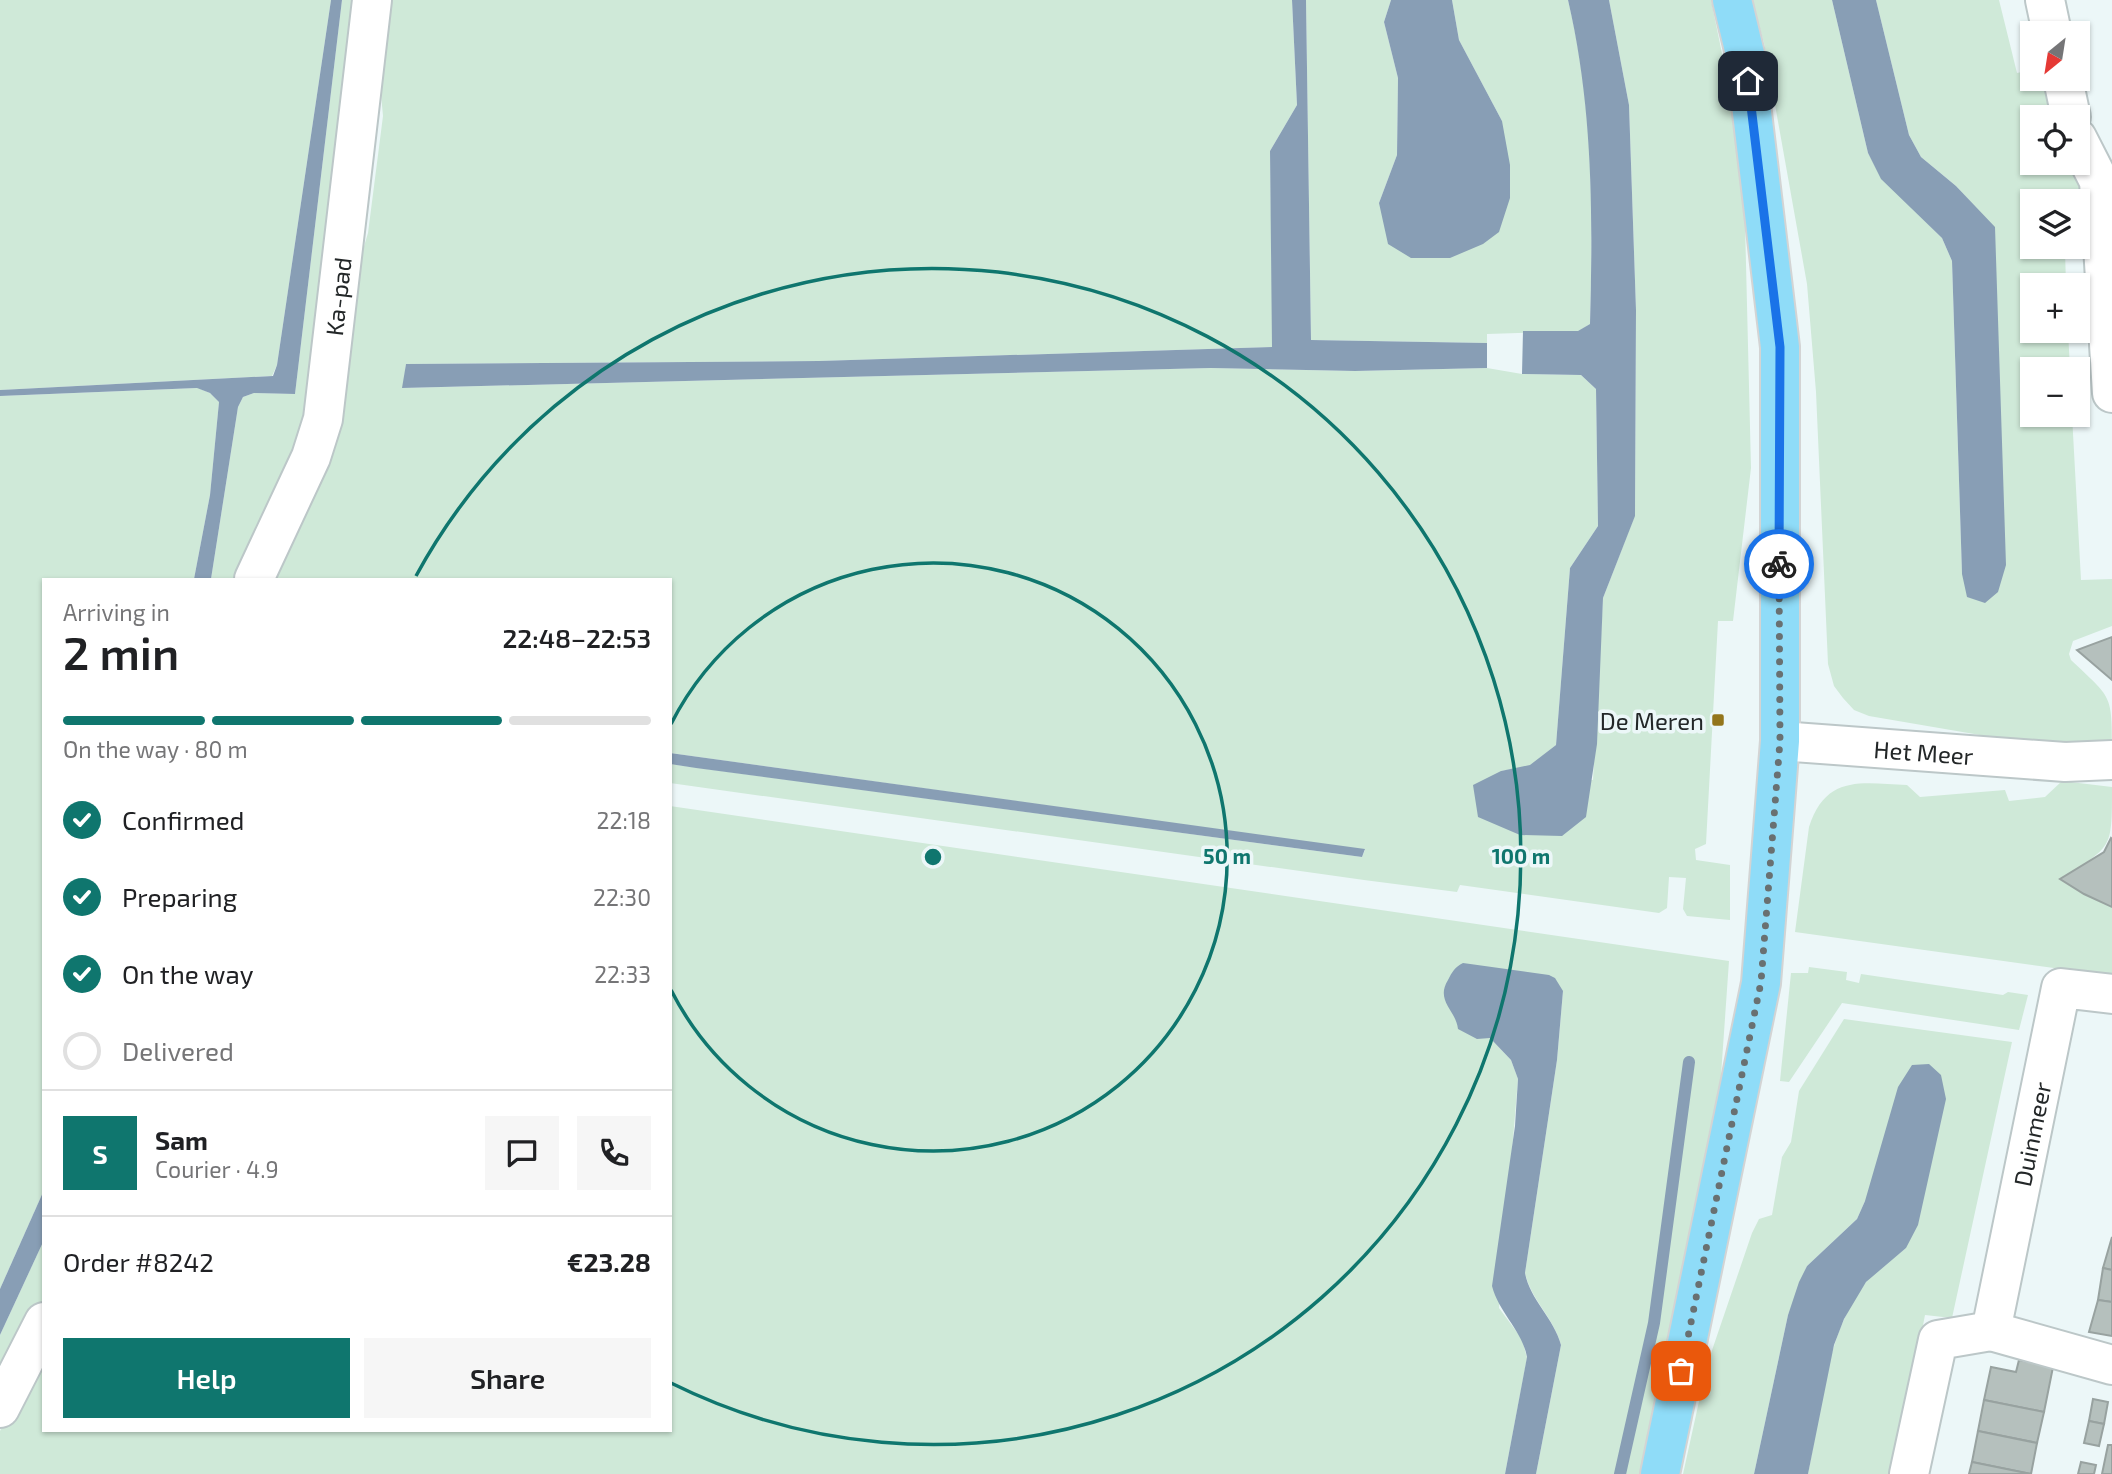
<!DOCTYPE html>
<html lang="en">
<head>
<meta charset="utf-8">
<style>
	:root { --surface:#fff; --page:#f6f6f6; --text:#202124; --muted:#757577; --line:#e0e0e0; --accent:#0f766e }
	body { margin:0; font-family:"Exo 2",sans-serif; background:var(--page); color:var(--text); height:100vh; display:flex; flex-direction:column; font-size:26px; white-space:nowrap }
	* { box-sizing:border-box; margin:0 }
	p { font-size:23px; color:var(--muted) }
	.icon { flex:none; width:38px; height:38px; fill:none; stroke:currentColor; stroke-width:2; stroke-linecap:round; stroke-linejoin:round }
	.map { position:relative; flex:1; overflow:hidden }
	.sheet { position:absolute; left:42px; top:578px; width:630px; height:854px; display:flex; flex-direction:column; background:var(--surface); border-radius:0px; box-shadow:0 2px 5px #0004 }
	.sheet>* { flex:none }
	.needle { width:46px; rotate:210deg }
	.controls { position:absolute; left:2020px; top:21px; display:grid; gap:14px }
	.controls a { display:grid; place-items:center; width:70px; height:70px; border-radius:0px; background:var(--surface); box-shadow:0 2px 5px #0004; font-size:35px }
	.pin { position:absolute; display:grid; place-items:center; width:60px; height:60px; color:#fff; margin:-30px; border-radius:14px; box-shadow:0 4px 10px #0006 }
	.courier { position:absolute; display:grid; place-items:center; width:70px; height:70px; margin:-35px; border:5px solid #1a73e8; border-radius:50%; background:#fff; color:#222; box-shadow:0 2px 9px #0007 }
	.overview em { font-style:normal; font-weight:600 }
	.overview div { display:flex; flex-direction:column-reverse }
	.overview { display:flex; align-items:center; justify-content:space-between; height:119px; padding:0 21px }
	h1 { font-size:46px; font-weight:600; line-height:52px }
	.bar { display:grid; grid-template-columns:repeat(4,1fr); gap:10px 7px; align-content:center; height:84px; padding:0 21px }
	.bar i { height:9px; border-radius:5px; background:var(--line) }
	.bar .on { background:var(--accent) }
	.bar p { grid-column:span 4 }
	.line { display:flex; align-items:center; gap:18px; padding:0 21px; border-top:2px solid var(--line) }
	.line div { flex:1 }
	.round { display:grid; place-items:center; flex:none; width:74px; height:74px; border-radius:0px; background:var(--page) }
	ol { padding:0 21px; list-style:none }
	li { display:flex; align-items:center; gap:21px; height:77px }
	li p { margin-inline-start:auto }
	li .icon { padding:7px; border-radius:50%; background:var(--accent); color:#fff; stroke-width:4 }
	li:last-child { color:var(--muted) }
	li i { width:38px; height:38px; border:4px solid var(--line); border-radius:50% }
	.button { display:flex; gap:14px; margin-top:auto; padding:14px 21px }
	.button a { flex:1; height:80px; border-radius:0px; background:var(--accent); color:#fff; font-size:28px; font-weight:600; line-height:80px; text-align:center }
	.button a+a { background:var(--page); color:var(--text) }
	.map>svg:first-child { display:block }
</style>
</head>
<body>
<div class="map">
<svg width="2112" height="1474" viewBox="0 0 2112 1474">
	<rect width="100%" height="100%" fill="#ecf7f8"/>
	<g fill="#cfe9d8" fill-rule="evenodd">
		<path d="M0,0H331L277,365L272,376L0,390Z"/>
		<path d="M342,0H362L313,419L243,579H211L238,407L243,397L254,393L295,394Z"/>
		<path d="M383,0H1292L1297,105L1270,151L1273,347L819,361L406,364L403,388L1211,368L1355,371L1487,368L1522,374L1581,375L1596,389L1598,526L1570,568L1556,745L1530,766L1501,771L1593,780L1603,598L1635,515L1636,310L1629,105L1609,0H1711L1732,102L1745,223L1751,468L1733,621H1718L1706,844L1695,849L1696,860L1730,865V920L1687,916L1683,909L1686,878L1669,877L1667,908L1659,913L1460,885L1457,892L1364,880L670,783V764L1362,857L1365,850L670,753V579H264L368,233L383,116L377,51Z"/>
		<path d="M1306,0H1391L1384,22L1398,78L1397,155L1379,203L1502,121L1459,40L1452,0H1568C1594,107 1593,215 1590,324L1579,331L1487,334V343L1311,340Z"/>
		<path d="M1752,0H1832L1868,153L1882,179L1942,238L1952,261L1962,574L1995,228L1956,186L1921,157L1909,135L1876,0H1999L2017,73L2032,70V79H2052L2061,117H2032V163H2077L2090,249L2065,250L2066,285H2032V331H2068L2070,369H2032V415H2072L2081,580L2112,579V626L2073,641L2069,654L2071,660C2112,699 2112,693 2112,751L2038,745L1869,716L1854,710L1843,698L1834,686L1828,664L1816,392L1807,284L1764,43ZM2032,201H2077V247H2032Z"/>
		<path d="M198,388L210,393L219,402L210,495L194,579H44V1190L0,1289V396Z"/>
		<path d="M2062,781L2112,787C2112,852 2112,844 2061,880L2112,907V976L1795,932L1809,827C1826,774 1862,783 1907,785L1920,797L2005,790L2009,801L2045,797Z"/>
		<path d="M670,806L1729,961L1719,1104L1645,1474H1536L1561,1345C1554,1318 1531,1300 1525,1273L1557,1060L1563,991L1490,1038L1511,1060L1518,1079L1499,1308L1522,1339L1527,1358L1505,1474H0V1431L44,1348V1430H670Z"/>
		<path d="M1809,967L1847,972L1846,980L1859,983L1861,974L2003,995L2008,992L2028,995L2019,1030L1842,1003L1789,1082L1780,1081L1791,973H1808Z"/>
		<path d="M1844,1019L2012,1042L1952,1318L1925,1315L1894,1474H1808C1821,1411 1825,1336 1865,1283C1875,1270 1893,1259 1906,1248L1865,1201L1857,1219L1807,1266L1788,1315L1754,1474H1683L1707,1365L1752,1233L1759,1219L1772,1215L1782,1157L1791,1142L1799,1091Z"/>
		<path d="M44,1240V1300L0,1388V1335Z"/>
	</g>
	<g fill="#889eb5">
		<path d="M331,0H342L295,394L254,393L243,397L238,407L211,579H194L210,495L219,402L210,393L197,388L0,396V390L273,376L277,365Z"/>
		<path d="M1292,0H1306L1311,340L1487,343V368L1355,371L1211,368L402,388L406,364L819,361L1272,347L1270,151L1297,105Z"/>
		<path d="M1391,0H1452L1459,40L1502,121L1510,165V198L1499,232L1483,244L1450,258H1411L1388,244L1379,203L1397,155L1398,78L1384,22Z"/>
		<path d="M1568,0H1609L1629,105L1636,310L1635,516L1603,598L1597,744L1586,817L1562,836L1520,835L1478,817L1473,785L1501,771L1530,765L1556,745L1570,568L1598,526L1596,389L1581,375L1522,374L1523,331H1578L1590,324C1593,215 1593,107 1568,0Z"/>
		<path d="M1832,0H1876L1909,135L1921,157L1956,186L1995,227L2006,565L1998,592L1985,603L1967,597L1962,574L1952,261L1942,238L1881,179L1868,153Z"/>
		<path d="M670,753L1365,849L1362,857L696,768L670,764Z"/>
		<path d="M1463,963L1549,975L1555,978L1563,991L1557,1060L1525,1273C1530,1300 1554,1318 1561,1345L1536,1474H1505L1527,1357C1522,1330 1499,1313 1492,1286L1515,1126L1518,1079L1511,1060L1490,1038L1477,1039L1458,1029C1456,1010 1435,1001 1448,980C1452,972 1455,967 1463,963Z"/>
		<path d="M1929,1064L1941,1075L1946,1099L1918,1225L1906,1248L1866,1282L1844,1319L1834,1345L1808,1474H1754L1788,1315L1799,1282L1807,1266L1857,1219L1865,1201L1898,1087L1912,1065Z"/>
		<path d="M44,1190V1240L0,1335V1289Z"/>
	</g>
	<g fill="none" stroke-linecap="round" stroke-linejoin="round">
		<path stroke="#889eb5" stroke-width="12" d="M1620,1474L1654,1323L1689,1062"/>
	</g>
	<g fill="#b5c0bd" stroke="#98a2a0" stroke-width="2">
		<path d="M2112,637V680L2077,650Z"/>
		<path d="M2111,838L2112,839V907L2084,894L2060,879L2104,852Z"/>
		<path d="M2112,1237V1270L2103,1268Z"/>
		<path d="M2103,1268L2112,1270V1302L2098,1300Z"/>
		<path d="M2098,1300L2112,1302V1336L2089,1332Z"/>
		<path d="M2019,1360L2053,1367L2044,1412L1984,1400L1991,1367L2016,1372Z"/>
		<path d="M2093,1399L2108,1402L2104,1424L2089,1421Z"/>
		<path d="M1984,1400L2044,1412L2037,1443L1978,1431Z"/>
		<path d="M2089,1421L2104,1424L2099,1446L2084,1443Z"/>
		<path d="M1978,1431L2037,1443L2031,1474L1972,1462Z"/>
		<path d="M2108,1445H2112V1474H2102Z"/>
		<path d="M1972,1462L2031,1474H1969Z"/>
		<path d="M2081,1462L2096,1465L2094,1474H2078Z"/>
	</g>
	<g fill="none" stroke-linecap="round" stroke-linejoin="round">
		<defs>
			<g id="minor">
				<path d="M2045,0L2052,33"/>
				<path d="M2063,79L2071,117"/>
				<path d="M2077,138L2099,181L2112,393"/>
				<path id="s1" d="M254,579L311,457L323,419L372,0"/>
				<path id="s2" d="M1780,741L2065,762L2112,760"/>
				<path d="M1991,1331L2112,1365"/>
				<path d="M0,1408L44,1322"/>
				<path id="s3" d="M1909,1474L1938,1340L1991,1331L2061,988L2112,994"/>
			</g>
			<path id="major" d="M1660,1474L1761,983L1780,741V347L1745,54L1732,0"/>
		</defs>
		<use href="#minor" stroke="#bcc7c8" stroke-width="42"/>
		<use href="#major" stroke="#d3d4d4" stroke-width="42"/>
		<use href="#minor" stroke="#fff" stroke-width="38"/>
		<use href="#major" stroke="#8fdcf8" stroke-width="38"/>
	</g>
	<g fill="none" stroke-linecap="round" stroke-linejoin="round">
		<path stroke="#697071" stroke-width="7" stroke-dasharray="0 12.6" d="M1681,1371L1761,982L1780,741L1779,564"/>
		<path stroke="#1a73e8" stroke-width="9" d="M1748,81L1780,347L1779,564"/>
	</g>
	<g fill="none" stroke="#0f766e" stroke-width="3.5">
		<path d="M671 724A294 294 0 1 1 671 990"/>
		<path d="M416 576A588 588 0 1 1 671 1383"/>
	</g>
	<rect fill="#93751b" stroke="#ecf7f8" stroke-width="2.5" x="1711" y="713" width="14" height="14" rx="3.5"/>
	<g text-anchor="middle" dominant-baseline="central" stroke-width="7" stroke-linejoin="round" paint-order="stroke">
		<g font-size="24" fill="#232728" stroke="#ecf7f8">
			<text stroke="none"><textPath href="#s1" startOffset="298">Ka-pad</textPath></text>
			<text stroke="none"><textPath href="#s2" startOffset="144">Het Meer</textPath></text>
			<text stroke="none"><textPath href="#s3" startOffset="392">Duinmeer</textPath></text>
		</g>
		<g font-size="24" fill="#232728" stroke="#ecf7f8" text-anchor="end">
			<text x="1704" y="720">De Meren</text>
		</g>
	</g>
	<circle cx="933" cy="857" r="10" fill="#0f766e" stroke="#ecf7f8" stroke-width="3.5"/>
	<g font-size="21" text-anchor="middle" font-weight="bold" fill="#0f766e" stroke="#ecf7f8" stroke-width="7" stroke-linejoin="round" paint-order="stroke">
		<text x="1227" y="864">50 m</text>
		<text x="1521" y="864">100 m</text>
	</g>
</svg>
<div class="controls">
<a><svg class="needle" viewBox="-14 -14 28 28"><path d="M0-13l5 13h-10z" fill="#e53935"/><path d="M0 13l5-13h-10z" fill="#757577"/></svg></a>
<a><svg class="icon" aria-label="locate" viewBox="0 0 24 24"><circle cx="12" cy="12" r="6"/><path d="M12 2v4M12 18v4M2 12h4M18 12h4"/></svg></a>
<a><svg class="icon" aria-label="layers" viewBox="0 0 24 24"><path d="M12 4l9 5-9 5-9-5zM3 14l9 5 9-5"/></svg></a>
<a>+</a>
<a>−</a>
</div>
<div class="pin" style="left:1681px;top:1371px;background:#ea580c"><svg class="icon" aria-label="bag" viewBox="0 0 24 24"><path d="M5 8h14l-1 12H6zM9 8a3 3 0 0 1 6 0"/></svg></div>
<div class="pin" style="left:1748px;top:81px;background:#1f2937"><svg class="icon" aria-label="home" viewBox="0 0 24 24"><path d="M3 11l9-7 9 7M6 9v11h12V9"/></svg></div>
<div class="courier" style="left:1779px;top:564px"><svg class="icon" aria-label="bike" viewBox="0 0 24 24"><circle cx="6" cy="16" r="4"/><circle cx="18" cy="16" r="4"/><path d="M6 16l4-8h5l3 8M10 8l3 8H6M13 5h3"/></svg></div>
<section class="sheet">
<div class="overview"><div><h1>2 min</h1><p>Arriving in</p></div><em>22:48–22:53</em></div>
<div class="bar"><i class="on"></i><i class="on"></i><i class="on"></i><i></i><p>On the way · 80 m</p></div>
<ol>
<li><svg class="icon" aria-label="check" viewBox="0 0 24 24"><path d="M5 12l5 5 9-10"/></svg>Confirmed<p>22:18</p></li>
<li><svg class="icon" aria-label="check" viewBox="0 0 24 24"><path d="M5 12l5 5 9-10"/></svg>Preparing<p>22:30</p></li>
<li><svg class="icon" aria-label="check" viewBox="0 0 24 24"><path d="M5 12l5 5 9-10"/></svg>On the way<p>22:33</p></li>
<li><i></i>Delivered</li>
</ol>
<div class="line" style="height:126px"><b class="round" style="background:var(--accent);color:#fff">S</b><div><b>Sam</b><p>Courier · 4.9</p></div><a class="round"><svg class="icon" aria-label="chat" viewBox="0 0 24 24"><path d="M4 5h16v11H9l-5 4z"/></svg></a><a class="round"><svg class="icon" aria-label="phone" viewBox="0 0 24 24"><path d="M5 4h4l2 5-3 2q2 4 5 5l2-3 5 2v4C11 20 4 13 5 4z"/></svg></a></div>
<div class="line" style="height:91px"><div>Order #8242</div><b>€23.28</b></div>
<div class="button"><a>Help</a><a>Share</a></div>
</section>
</div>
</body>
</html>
